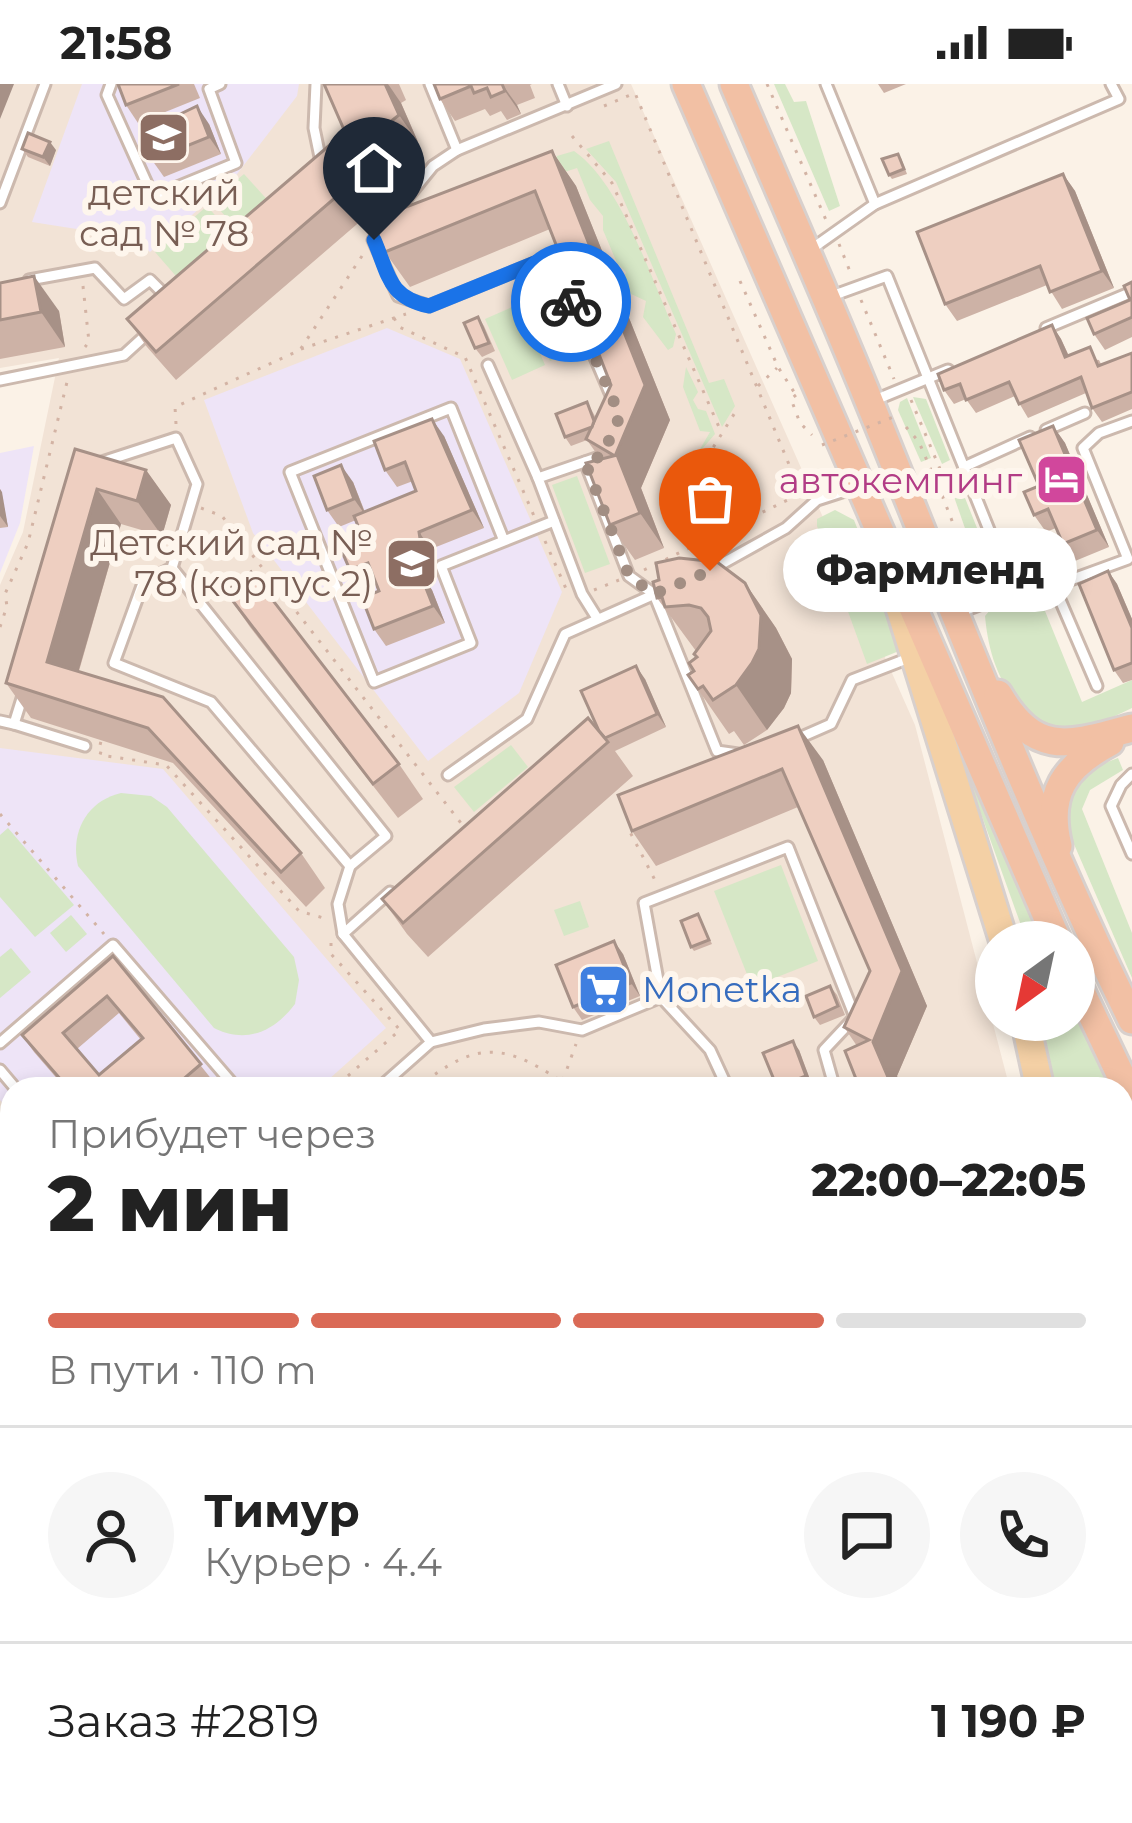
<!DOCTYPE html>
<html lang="ru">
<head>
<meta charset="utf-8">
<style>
	:root { --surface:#fff; --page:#f6f6f6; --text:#222; --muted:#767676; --line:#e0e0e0; --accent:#da6a56 }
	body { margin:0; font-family:Montserrat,sans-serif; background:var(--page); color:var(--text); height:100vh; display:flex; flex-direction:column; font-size:45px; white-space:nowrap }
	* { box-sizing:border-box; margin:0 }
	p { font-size:39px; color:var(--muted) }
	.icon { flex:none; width:66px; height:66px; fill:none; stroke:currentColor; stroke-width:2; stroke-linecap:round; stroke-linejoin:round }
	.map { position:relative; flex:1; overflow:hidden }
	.panel { position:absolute; left:0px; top:993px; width:1134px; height:747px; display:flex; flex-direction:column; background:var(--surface); border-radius:36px 36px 0 0; box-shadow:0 6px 18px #0003 }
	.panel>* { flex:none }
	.needle { width:78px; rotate:213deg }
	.tools { position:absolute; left:975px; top:837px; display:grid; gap:24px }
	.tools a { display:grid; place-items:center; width:120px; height:120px; border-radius:50%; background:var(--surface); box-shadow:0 6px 18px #0003; font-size:60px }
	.pin { position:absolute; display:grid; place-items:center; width:102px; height:102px; color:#fff; margin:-123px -51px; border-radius:50% 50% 50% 0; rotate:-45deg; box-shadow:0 0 12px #0007 }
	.pin .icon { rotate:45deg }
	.courier { position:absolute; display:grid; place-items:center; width:120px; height:120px; margin:-60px; border:9px solid #1a73e8; border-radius:50%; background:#fff; color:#222; box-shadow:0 3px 15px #0007 }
	.bubble { position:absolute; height:84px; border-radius:42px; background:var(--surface); box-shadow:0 6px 18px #0003; font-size:39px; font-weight:800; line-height:84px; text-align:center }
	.headline em { font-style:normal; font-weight:800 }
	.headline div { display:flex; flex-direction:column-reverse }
	.headline { display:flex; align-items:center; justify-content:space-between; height:204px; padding:0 48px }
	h1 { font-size:78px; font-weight:800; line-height:90px }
	.bar { display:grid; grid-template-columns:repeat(4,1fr); gap:18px 12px; align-content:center; height:144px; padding:0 48px }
	.bar i { height:15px; border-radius:9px; background:var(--line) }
	.bar .on { background:var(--accent) }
	.bar p { grid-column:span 4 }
	.line { display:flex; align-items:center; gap:30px; padding:0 48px; border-top:3px solid var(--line) }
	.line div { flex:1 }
	.round { display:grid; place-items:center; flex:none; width:126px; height:126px; border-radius:63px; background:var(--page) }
	.status { display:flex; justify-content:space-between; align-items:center; height:84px; padding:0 60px; background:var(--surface); direction:ltr }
	.status svg { height:33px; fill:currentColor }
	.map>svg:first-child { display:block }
</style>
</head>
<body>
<div class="status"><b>21:58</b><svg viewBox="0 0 49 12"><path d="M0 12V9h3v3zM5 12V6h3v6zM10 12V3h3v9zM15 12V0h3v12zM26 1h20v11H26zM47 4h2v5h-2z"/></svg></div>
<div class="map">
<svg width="1132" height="1739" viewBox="0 0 1132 1739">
	<rect width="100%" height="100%" fill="#fbf2e7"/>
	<g fill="#f2e3d6">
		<path d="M0,0H631L915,641L1010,1005H12V1728H364L351,1739H0V501L23,448L59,274L0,284Z"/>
		<path d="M1122,1480L1132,1525V1739H711L701,1728H1122Z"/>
	</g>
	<g fill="#eee4f7">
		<path d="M82,0H299L297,12L234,94L150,168L134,154L32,138Z"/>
		<path d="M387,244L460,275L562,508L519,609L428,677L253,449L204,316Z"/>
		<path d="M34,362L20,439L0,489V369Z"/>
		<path d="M0,664L163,685L386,944L318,1005H12V1030L0,1016Z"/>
		<path d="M12,1039V1133L0,1119V1052Z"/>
	</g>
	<g fill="#d6e7c6">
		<path d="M774,0H785L794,18L806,17L840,122L829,127Z"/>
		<path d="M609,57L709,299L724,295L735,322L722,343L616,98L586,65Z"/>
		<path d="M574,67C621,99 652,197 676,250L673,263L668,266L643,233L646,217L631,210L624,195L626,188L617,179L603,146V132L590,116L577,84L534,98L557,72Z"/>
		<path d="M244,90L272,121L240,149L212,117Z"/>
		<path d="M207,122L234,153L182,199L155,168Z"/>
		<path d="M548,188L579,265L550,277L519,200Z"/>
		<path d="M519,220L545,281L512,296L485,235Z"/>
		<path d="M686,283L698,308L693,316L698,325L706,327L715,350L696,372L710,348L700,347L683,303Z"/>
		<path d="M913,313L926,315L950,376L942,380Z"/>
		<path d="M907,314L931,374L921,378L898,326L900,318Z"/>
		<path d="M953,384L999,499L997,505L980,511L974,507L958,461L960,453L967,450L945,387Z"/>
		<path d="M577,392L610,480L585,489L552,401Z"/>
		<path d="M835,426L854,436L900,554L899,567L867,580L817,442V435Z"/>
		<path d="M1007,517L1028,519L1045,527L1082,618L1132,596V624L1079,649L1049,650C1008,616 990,586 985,532L996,519Z"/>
		<path d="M937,607L1042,858H1027Z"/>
		<path d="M511,661L528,683L474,728L454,703Z"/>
		<path d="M1118,674L1123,686L1090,706L1082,725L1132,849V894L1067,744L1073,703L1094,683Z"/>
		<path d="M121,709L151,712L167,723L294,873L299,896L295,920C274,948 246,960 214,944L78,782C70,748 87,717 121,709Z"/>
		<path d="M8,744L74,821L35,853L0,813V751Z"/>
		<path d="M781,781L818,877L752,903L714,807Z"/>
		<path d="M580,817L589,843L564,852L554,826Z"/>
		<path d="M71,831L87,850L66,868L50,849Z"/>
		<path d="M11,864L31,888L0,914V873Z"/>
		<path d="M1074,927L1112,1005H1051L1039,936H1074Z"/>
		<path d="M1122,1026L1132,1047V1409L1122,1367Z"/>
		<path d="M118,1728H157L166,1738L105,1739Z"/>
		<path d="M909,1728H952L956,1732L948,1739H896Z"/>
	</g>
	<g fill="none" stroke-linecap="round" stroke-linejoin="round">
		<defs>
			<g id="service">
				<path d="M111,0L107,11L153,113L236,79L209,5L220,0"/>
				<path d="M316,0L314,44L321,78"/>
				<path d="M430,0L457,66"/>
				<path d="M558,0L567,22"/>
				<path d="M826,0L875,120"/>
				<path d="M0,119L45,0"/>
				<path d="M810,166L875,120L1119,15L1111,0"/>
				<path d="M29,196L95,184L124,215L150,196L166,212"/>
				<path d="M829,213L887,192L1014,508"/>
				<path d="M1046,244L1132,208"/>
				<path d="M488,281L538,394"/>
				<path d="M0,296L124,271L147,250"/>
				<path d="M613,316L552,172L429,222L398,212L373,156L433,82L457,66L616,0"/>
				<path d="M875,316L948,286"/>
				<path d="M1046,346L1085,329"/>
				<path d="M102,378L176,354L197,400L172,484L143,499L114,579L211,618L350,782L338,820L343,850"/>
				<path d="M585,378L629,492L654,510L717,667L738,670"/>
				<path d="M964,383L1030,353"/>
				<path d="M504,457L441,482L471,559L374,598L290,388L451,324L504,457L554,437"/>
				<path d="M172,484L386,752L350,782"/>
				<path d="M709,487L786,444L817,416L854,404"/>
				<path d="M1054,502L1097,602"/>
				<path d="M958,529L1014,508L1054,502L1128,475L1083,364L1099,349L1132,337"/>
				<path d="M597,534L582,510L538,394L602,372L606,364"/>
				<path d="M0,637L14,640L24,608"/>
				<path d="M14,640L85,662"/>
				<path d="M799,654L831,640L852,596L909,574"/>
				<path d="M1132,690L1121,701L1111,722L1132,770"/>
				<path d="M448,691L527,635L565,550L655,510"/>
				<path d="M390,808L343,850L431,958"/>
				<path d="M0,959L113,861L237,1005"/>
				<path d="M0,986L16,1005"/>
				<path d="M378,1005L431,958L484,945L539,938L582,946L661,913"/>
				<path d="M728,1005L710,966L661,913L644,819L788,763L855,933L824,966L835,1005"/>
				<path d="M0,1265L12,1279"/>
				<path d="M0,1322L12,1297"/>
				<path d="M0,1396L12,1385"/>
				<path d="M1122,1530L1132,1525"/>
				<path d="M1122,1580L1132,1592"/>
				<path d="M193,1728L199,1739"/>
				<path d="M694,1728L699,1739"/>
				<path d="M804,1728L813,1739"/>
				<path d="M1054,1728L1064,1739"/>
				<path d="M0,1732L12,1722"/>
				<path d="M93,1739L107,1728"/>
				<path d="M392,1739L405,1728"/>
				<path d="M460,1739L472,1728"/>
			</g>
			<g id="primary">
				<path d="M891,495L1004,858"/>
				<path d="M1025,936L1040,1005"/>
				<path d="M1122,1408L1132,1449"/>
			</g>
			<g id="trunk">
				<path d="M686,0L1058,858"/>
				<path d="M734,0C779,106 826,211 869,317C954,525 1033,734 1132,936"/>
				<path d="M998,610C1036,674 1069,661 1132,644"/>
				<path d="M1058,762C1045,709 1065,682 1110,658"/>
				<path d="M1074,893L1132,1015"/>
			</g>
		</defs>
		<use href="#service" stroke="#ccb9ae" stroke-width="15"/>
		<use href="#primary" stroke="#d8d0cd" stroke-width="33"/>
		<use href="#trunk" stroke="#d8d0cd" stroke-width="33"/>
		<g stroke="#d3b3a4" stroke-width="3" stroke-dasharray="3 9" stroke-linecap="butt">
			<path d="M767,0L826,136"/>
			<path d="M604,22L635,9L800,407"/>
			<path d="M572,52L612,99L722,350"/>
			<path d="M839,160L851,190"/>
			<path d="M740,197L778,283L794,308"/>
			<path d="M83,202L89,258L85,263"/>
			<path d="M861,216L894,295"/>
			<path d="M394,234L399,243L465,273L534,432"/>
			<path d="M301,265L406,230"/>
			<path d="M758,302L777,284"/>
			<path d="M796,311L791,315L800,339L812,351"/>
			<path d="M911,316L940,385L933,388L956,447"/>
			<path d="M176,340L175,323L300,266L362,172"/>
			<path d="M906,343L919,358L931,386"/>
			<path d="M201,424L222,432L464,743"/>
			<path d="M685,426L692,413L689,402L736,327"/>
			<path d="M545,457L567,507"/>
			<path d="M644,486L808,406"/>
			<path d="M594,506L619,496"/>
			<path d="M0,543L7,522L5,510L28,459L67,298"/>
			<path d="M99,659L103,660L100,671L166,681L299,827L327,835"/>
			<path d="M0,730L104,850"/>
			<path d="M631,738L629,746L657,800"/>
			<path d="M331,859V870L400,946L333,1005"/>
			<path d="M563,996L576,960"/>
			<path d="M416,1005C479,953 506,959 573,1005"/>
			<path d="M0,1142L12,1157"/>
			<path d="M979,1728L997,1739"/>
			<path d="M961,1739L964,1728"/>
		</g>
		<use href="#service" stroke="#fff" stroke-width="9"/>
		<use href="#primary" stroke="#f4d0a5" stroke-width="27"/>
		<use href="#trunk" stroke="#f2c0a4" stroke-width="27"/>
		<path stroke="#d3b3a4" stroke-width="3" stroke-dasharray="3 9" stroke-linecap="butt" d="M822,361L896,332"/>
	</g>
	<g fill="#cdb2a6" fill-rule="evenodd">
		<path d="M118,0H194L200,14L138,39L126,21Z"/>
		<path d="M324,0H399L406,16L401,19L418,58L371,96L385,116L176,296L147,263L127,235L345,48Z"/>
		<path d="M434,0H532L530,1L535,14L517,21L521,30L507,36L501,27L490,32L485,25L455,37L440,15Z"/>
		<path d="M878,0H906L884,9Z"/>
		<path d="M209,40L221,70L164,93L152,76Z"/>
		<path d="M22,65L56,66L50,82L28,73Z"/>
		<path d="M552,67L576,102L670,336L641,404L664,464L635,476L610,441L601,376L587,356L571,362L565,353L587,318L596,334L611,301L550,145L410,203L385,168Z"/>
		<path d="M901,74L907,90L892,95L889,91Z"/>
		<path d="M1063,90L1075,107L1114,204L1062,225L1047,201L957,237L945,220Z"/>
		<path d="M1132,198V253L1105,266L1094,250L1130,216Z"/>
		<path d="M0,199L59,227L65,263L0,275Z"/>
		<path d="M478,233L484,242L495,267L482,273L475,264Z"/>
		<path d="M1052,241L1061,255L1069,272L1099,276L1101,280L1132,269V325L1102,338L1092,324L1086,309L1028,334L1015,312L976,329L966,315L954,320L944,306Z"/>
		<path d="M1053,342L1065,359L1109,463L1075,477L1063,460L1056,444L1046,448L1034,431Z"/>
		<path d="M444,352L484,444L431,465L433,478L400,491L402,496L420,489L432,506L445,539L386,562L374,545L379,507L375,498L362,503L350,486L360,447L356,436L339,443L327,426L353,398L365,428L416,407L413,397L397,403L385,386Z"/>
		<path d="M75,365L146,386L171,421L162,452L121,440L79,587L301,769L325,804L306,823L173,679L31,634L6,599Z"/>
		<path d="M0,405L8,443L0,444Z"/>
		<path d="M1108,487L1117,500L1132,535V596L1123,599L1114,586Z"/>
		<path d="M745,499L776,544L792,575L791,609L784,624L767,646L744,661L734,647L729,650L688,591L694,587L696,567L657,514Z"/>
		<path d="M226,508L399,680L423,715L398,734L250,543Z"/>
		<path d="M645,595L666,643L615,667L633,692L428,873L407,850L382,815L599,647Z"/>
		<path d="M823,676L927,922L897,992L902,1005H860L857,962L844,943L870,887L798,723L656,782L632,747L618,711Z"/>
		<path d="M698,830L712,860L694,867L691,863Z"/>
		<path d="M623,870L640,912L582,936L573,923Z"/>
		<path d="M113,872L213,997L204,1005H66L34,968L22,951ZM119,929L141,956L99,991L77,965Z"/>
		<path d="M830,902L837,911L845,931L820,941L814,933Z"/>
		<path d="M799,966L812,1001L801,1005H778L763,969Z"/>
		<path d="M0,1167L12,1181V1238L0,1224Z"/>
		<path d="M12,1385V1474L0,1461V1396Z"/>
		<path d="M209,1728H321L309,1739H219Z"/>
		<path d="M476,1728H509L498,1739H465Z"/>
		<path d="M541,1728H560L550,1738Z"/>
		<path d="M714,1728H768L777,1739H724Z"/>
	</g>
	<g fill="#a79187">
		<path d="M0,0H14L0,35Z"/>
		<path d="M385,0H388L401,19L418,58L399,31Z"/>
		<path d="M502,0L517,21L521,30L505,7Z"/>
		<path d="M197,22L209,40L221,70L209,53Z"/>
		<path d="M50,58L56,66L50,82L43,73Z"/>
		<path d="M552,67L576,102L670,336L641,404L664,464L640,429L615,372L645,301Z"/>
		<path d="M1063,90L1075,107L1114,204L1102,187Z"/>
		<path d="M34,192L59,227L65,263L41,228Z"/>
		<path d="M1052,241L1061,255L1075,286L1065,273Z"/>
		<path d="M432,335L444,352L484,444L472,426Z"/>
		<path d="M1053,342L1065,359L1109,463L1097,446Z"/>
		<path d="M341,381L353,398L366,432L354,415Z"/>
		<path d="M146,386L171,421L162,452L137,417Z"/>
		<path d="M0,405L2,408L8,443L0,432Z"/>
		<path d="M97,405L121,440L71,613L47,578Z"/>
		<path d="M419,448L431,465L433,478L421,461Z"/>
		<path d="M388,474L400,491L410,515L398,498Z"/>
		<path d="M1108,487L1117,500L1132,535V544Z"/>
		<path d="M420,489L432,506L445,539L433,522Z"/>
		<path d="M745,499L776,544L792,575L791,609L784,624L767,646L736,601Z"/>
		<path d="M636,582L645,595L666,643L657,630Z"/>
		<path d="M798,642L823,676L927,922L897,992L902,1005H893L873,958L902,887Z"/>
		<path d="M614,857L623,870L640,912L631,899Z"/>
		<path d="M793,957L799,966L812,1001L806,992Z"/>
		<path d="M1122,1600L1132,1614V1624L1122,1610Z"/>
		<path d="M454,1728H461L451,1739L448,1735Z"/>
	</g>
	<g fill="#eecfc1" stroke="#a79187" stroke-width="3" fill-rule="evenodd">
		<path d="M118,0H179L126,21Z"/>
		<path d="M324,0H385L399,31L350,70L365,88L156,268L127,235L345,48Z"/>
		<path d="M434,0H502L505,7L491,13L487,4L474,9L471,2L440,15Z"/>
		<path d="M197,22L209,53L152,76L141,49Z"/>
		<path d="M28,49L50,58L43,73L22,65Z"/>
		<path d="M552,67L645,301L615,372L586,355L611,301L535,107L385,168L372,136Z"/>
		<path d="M898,70L904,85L889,91L882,75Z"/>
		<path d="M1063,90L1102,187L1050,208L1040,182L945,220L917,148Z"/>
		<path d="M34,192L41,228L0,236V199Z"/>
		<path d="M1132,198V233L1094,250L1087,234L1130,216L1124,202Z"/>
		<path d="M478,233L489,259L475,264L464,239Z"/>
		<path d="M1052,241L1065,273L1090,263L1098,282L1132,269V308L1092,324L1081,293L1019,320L1009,298L966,316L960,300L944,306L938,290Z"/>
		<path d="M587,318L594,337L592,343L565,353L556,330Z"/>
		<path d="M432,335L472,426L419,448L421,461L388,474L398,498L420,489L433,522L374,545L362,514L379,507L368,479L350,486L337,456L360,447L354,432L416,407L405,378L385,386L374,357Z"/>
		<path d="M1053,342L1097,446L1063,460L1048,425L1034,431L1024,408L1039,402L1019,356Z"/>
		<path d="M75,365L146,386L137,417L97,405L47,578L163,613L301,769L281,788L148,644L6,599Z"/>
		<path d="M617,371L640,429L610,441L586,379Z"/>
		<path d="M341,381L354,415L327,426L314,392Z"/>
		<path d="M679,474L717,478L745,499L761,531L759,565L752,579L736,601L713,616L703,602L698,605L688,591L694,587L689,579L697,573L694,570L711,547L708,533L701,524L689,521L665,523L662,513L657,514L653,498L659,496L656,479Z"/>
		<path d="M1108,487L1132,544V579L1114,586L1079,500Z"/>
		<path d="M251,488L399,680L373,700L226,508Z"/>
		<path d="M636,582L657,630L605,654L599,647L581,607Z"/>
		<path d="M588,634L608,658L403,839L382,815Z"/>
		<path d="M798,642L902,887L873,958L893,1005H860L845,967L869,956L844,943L870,887L782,685L632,747L618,711Z"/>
		<path d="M698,830L709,856L691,863L681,837Z"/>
		<path d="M614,857L631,899L573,923L556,881Z"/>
		<path d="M113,872L201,980L172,1005H69L22,951ZM107,912L143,954L99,991L63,949Z"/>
		<path d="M830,902L838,922L814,933L806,912Z"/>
		<path d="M793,957L806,992L777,1003L763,969Z"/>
		<path d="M0,1167L12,1181V1231L0,1217Z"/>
		<path d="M12,1385V1432L0,1443V1396Z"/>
		<path d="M0,1552L12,1566V1636L0,1623L2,1606L0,1604Z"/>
		<path d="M1122,1606V1610L1132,1620V1739H1105L1103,1736L1110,1728H1122Z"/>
		<path d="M214,1728H276L264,1739H220L223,1737Z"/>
		<path d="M424,1728H454L448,1735L451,1739H413Z"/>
		<path d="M476,1728H501L490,1739H465Z"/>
		<path d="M579,1728H647L657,1739H589Z"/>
		<path d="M721,1728H768L777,1739H730Z"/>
	</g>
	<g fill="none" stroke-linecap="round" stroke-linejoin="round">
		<path stroke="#a28e83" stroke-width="12" stroke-dasharray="0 21.6" d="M571,218L620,332L602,372L585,378L629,492L654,510L710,487"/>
		<path stroke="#1a73e8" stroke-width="15" d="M374,156C389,191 388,213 429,222L552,172L571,218"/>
	</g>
	<defs>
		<symbol id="school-square" viewBox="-11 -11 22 22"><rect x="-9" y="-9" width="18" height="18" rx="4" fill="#8d6e63" stroke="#fef6ed"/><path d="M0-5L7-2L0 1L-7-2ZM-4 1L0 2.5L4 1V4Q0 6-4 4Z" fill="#fff"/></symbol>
		<symbol id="hotel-square" viewBox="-11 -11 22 22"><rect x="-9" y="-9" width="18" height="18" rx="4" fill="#d1479c" stroke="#fef6ed"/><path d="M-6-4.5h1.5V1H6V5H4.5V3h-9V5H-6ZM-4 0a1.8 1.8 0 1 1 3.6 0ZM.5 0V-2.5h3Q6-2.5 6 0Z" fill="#fff"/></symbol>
		<symbol id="supermarket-square" viewBox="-11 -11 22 22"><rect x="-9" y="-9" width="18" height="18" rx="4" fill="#3f7fe0" stroke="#fef6ed"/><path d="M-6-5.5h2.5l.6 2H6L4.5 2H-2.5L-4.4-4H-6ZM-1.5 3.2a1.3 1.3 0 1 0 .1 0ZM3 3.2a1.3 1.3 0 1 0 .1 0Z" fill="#fff"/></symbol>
	</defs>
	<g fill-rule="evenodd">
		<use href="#school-square" x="134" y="24" width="59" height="59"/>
		<use href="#hotel-square" x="1032" y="366" width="59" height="59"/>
		<use href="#school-square" x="382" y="450" width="59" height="59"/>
		<use href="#supermarket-square" x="574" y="876" width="59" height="59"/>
	</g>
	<g text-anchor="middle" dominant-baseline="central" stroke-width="12" stroke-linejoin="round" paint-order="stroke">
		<g font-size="36" fill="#785e54" stroke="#fef6ed">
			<text x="164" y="108">детский<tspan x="164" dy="41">сад № 78</tspan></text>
			<text x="373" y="458" text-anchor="end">Детский сад №<tspan x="373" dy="41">78 (корпус 2)</tspan></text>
		</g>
		<g font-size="36" fill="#b23c85" stroke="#fef6ed" text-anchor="end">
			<text x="1022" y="396">автокемпинг</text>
		</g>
		<g font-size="36" fill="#366cbe" stroke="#fef6ed" text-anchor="start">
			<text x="642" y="905">Monetka</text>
		</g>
	</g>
</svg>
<div class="tools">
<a><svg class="needle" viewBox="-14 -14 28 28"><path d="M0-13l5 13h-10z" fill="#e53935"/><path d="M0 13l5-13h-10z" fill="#767676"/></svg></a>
</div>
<div class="pin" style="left:710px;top:487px;background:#ea580c"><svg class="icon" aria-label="bag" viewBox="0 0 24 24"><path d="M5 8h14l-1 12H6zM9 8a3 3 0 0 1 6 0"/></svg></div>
<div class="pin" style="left:374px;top:156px;background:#1f2937"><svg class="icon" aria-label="home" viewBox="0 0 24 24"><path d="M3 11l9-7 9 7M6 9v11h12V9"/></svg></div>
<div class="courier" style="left:571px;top:218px"><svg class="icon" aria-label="bike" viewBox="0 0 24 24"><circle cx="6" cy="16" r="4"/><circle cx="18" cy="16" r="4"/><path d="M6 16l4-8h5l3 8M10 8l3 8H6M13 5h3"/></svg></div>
<div class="bubble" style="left:783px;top:444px;width:294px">Фармленд</div>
<section class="panel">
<div class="headline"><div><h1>2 мин</h1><p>Прибудет через</p></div><em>22:00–22:05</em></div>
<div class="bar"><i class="on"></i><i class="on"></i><i class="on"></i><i></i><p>В пути · 110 m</p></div>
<div class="line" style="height:216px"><a class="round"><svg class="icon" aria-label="person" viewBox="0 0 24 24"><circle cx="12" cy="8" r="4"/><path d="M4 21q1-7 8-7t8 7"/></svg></a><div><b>Тимур</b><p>Курьер · 4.4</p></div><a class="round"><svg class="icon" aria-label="chat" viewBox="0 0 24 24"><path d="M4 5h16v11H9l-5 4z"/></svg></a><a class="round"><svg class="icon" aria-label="phone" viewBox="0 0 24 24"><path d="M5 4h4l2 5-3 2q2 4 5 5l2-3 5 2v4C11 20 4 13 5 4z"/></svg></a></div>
<div class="line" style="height:156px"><div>Заказ #2819</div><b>1 190 ₽</b></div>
</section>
</div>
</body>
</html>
